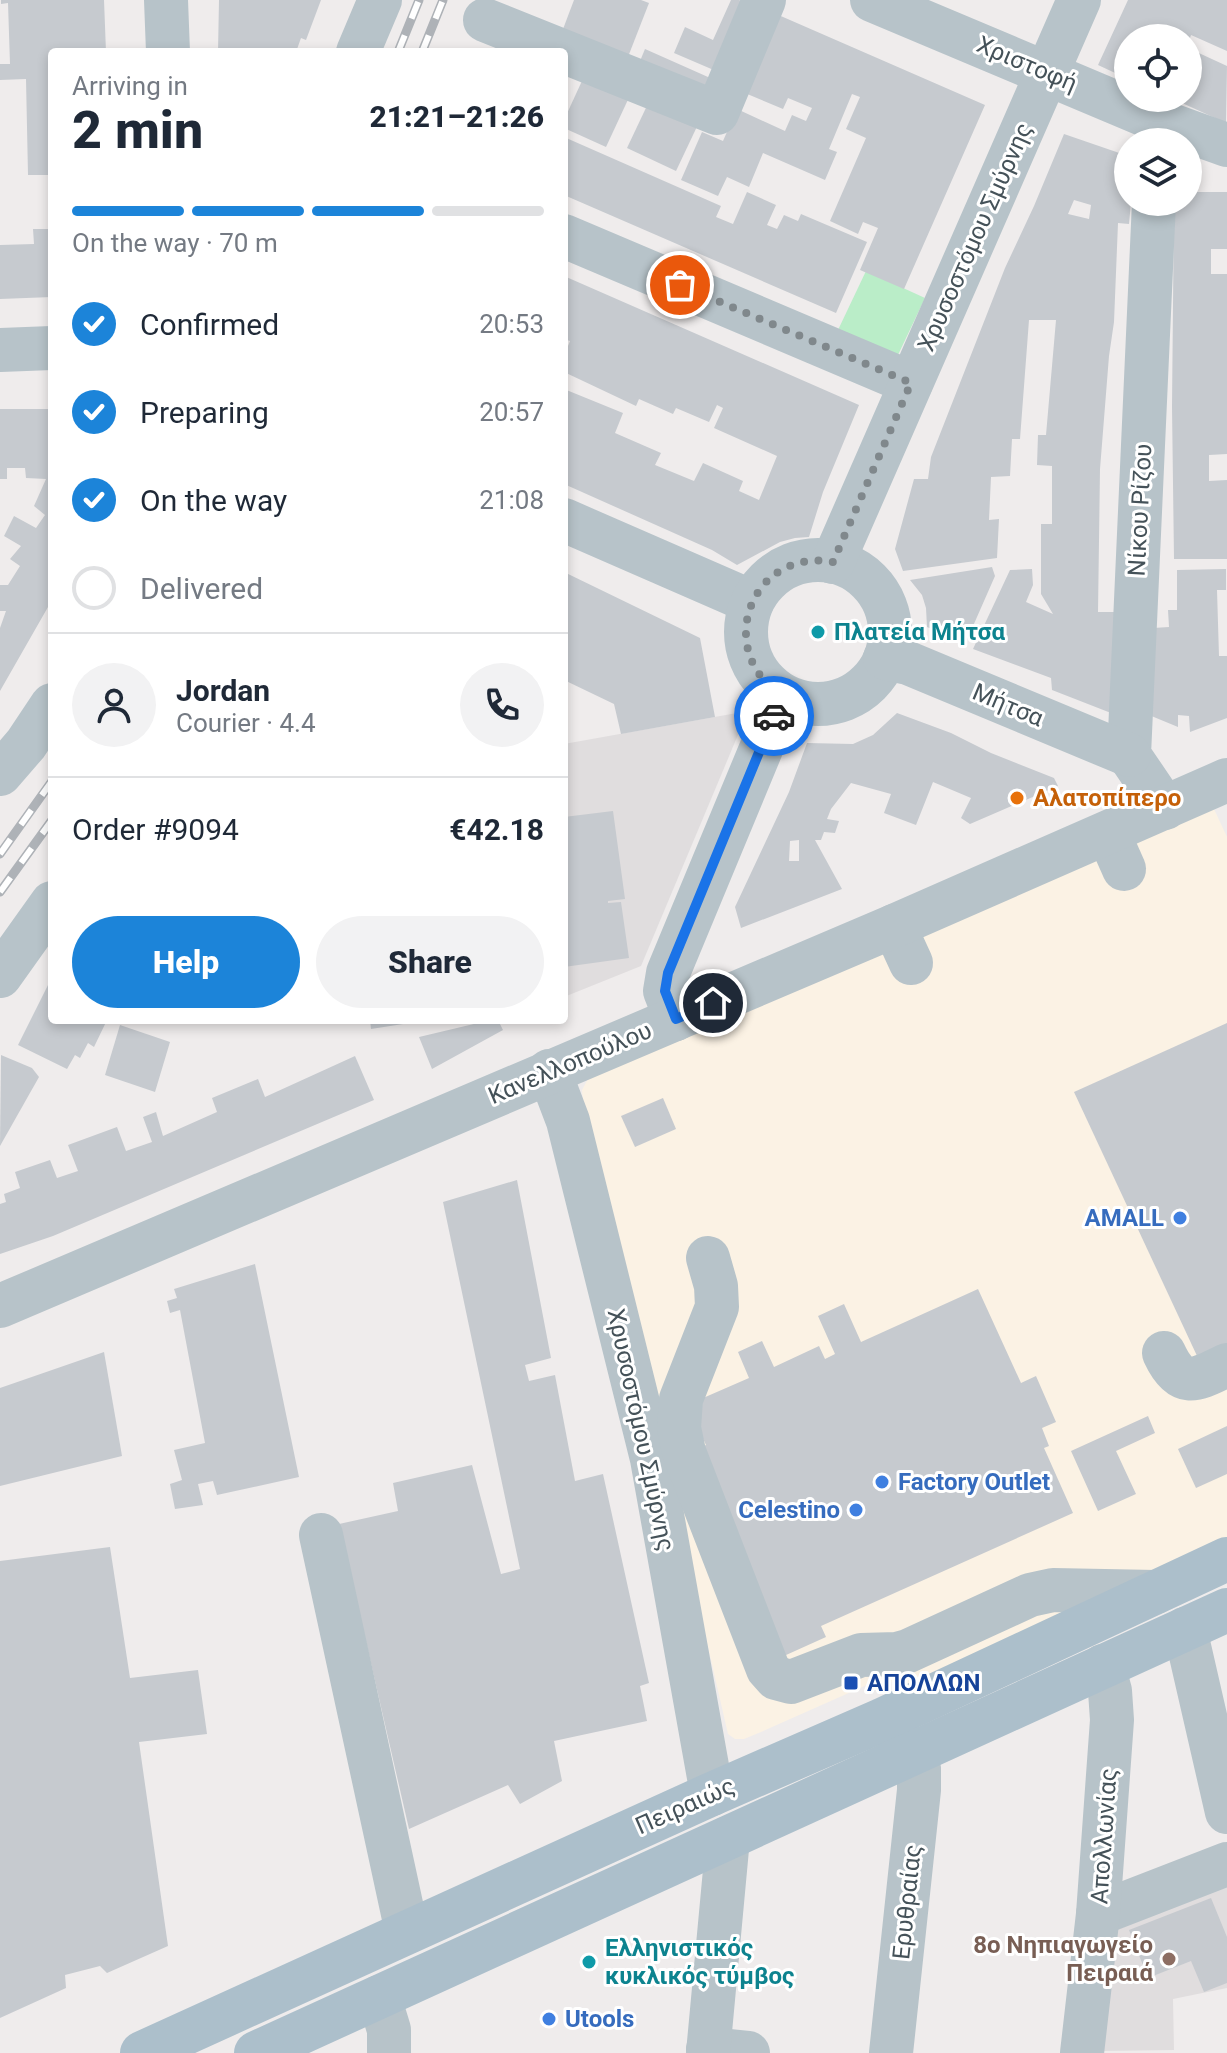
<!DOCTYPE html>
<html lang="en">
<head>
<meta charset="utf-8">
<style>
	:root { --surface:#fff; --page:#f2f2f3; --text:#1f2937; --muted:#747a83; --line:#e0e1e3; --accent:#1c84d9 }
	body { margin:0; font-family:Roboto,sans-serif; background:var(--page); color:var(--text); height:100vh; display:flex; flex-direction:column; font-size:30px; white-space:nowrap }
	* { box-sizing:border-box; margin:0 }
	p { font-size:26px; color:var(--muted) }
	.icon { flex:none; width:44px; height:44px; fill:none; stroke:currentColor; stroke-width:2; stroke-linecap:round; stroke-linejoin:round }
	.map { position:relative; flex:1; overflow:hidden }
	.drawer { position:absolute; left:48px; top:48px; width:520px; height:976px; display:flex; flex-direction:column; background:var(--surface); border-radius:8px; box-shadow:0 4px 12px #0003 }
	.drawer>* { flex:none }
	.controls { position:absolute; left:1114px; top:24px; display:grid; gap:16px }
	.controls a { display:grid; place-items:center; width:88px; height:88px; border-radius:50%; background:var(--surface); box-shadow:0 4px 12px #0003; font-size:40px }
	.pin { position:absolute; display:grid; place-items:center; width:68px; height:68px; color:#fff; margin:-34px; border:4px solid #fff; border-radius:50%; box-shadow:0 2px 8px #0007 }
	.courier { position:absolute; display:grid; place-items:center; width:80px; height:80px; margin:-40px; border:6px solid #1a73e8; border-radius:50%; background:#fff; color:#222; box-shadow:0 2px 10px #0007 }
	.overview em { font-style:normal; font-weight:800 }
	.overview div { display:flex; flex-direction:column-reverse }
	.overview { display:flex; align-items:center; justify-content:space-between; height:136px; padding:0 24px }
	h1 { font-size:52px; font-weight:800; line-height:60px }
	.bar { display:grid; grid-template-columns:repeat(4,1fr); gap:12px 8px; align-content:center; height:96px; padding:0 24px }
	.bar i { height:10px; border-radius:6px; background:var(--line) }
	.bar .current { background:var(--accent) }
	.bar p { grid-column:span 4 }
	.line { display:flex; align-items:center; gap:20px; padding:0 24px; border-top:2px solid var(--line) }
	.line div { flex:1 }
	.round { display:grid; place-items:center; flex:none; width:84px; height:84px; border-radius:42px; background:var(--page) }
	ol { padding:0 24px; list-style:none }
	li { display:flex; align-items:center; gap:24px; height:88px }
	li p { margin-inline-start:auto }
	li .icon { padding:8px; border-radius:50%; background:var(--accent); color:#fff; stroke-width:4 }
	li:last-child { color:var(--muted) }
	li i { width:44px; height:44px; border:4px solid var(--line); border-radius:50% }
	.action { display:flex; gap:16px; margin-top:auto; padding:16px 24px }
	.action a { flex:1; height:92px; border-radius:48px; background:var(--accent); color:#fff; font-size:32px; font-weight:800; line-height:92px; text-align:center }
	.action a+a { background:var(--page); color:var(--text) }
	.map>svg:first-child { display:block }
</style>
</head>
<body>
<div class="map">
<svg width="1227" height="2053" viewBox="0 0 1227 2053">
	<rect width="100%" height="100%" fill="#efecec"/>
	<path fill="#fbf2e4" d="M1214,809L1227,837V1549L919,1684L882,1681L869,1684L761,1732L744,1739H735L728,1734L583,1102L582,1090L590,1075Z"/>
	<g fill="#e0ddde">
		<path d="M748,711L641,966L564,997V744Z"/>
		<path d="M1227,1886V1988L1173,1999L1174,2050L1101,2051L1114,1931Z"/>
	</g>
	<path fill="#baedc8" d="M866,271L925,298L897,357L838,330Z"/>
	<g fill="#c6cacf" fill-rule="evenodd">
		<path d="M1,0H104L106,52H52V175H28L26,79L0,80V64H10L8,3L1,4Z"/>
		<path d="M219,0H321L306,40L301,38L296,52H218Z"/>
		<path d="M574,0H641L649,3L626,62L560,37Z"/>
		<path d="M731,0H739L753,6L723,74L674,53L685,27L713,40Z"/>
		<path d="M1128,0H1227V51L1191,35L1190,38H1128V79L1098,65Z"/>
		<path d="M767,10L985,105L904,289L860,270L878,228L863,222L858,234L830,221L866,138L846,129L860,97L852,94L829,149L837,152L825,180L763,153L749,187L727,177L718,196L681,180L702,132L723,141L737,109L785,131L792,115L806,121L812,108L788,98L783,109L733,88Z"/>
		<path d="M1188,48L1227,66L1226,123L1171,98H1188Z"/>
		<path d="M645,49L717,81L710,98L638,66Z"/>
		<path d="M587,70L632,91L606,147L564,128V120Z"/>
		<path d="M653,93L702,116L676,171L627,148Z"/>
		<path d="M1064,134L1128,156V202H1131L1129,224L1118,223L1114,322L1109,356L1100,469L1098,612H1122L1111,713L1052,690L1051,678L973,649L1010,570L1032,569L1033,585L1026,602L1053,614L1041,594V524H1052V466L1037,465L1038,435H1046L1056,320H1029L1020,439H1012L1010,476L991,477L989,520L999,519L997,558L903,571L895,549L914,479H928L931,457L1005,268L1034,206ZM1074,200L1091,205L1089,219L1068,214Z"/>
		<path d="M564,137L721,206L716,217L733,224L747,192L776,205L767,225L777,229L784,215L798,221L801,214L867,242L836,313L564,195Z"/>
		<path d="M1188,192H1227V249H1211V274H1227V454L1209,455V481L1227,480V559H1174L1172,407L1174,202H1188Z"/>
		<path d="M33,229H52V297L0,299V245L34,244Z"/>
		<path d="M564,276L859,405L823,492L809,537L795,538L780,542L737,565L712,550L564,484V389L623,413L615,433L661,453L655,465L694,481L703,463L743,481L739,491L759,500L777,456L714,428L723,408L717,405L709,422L676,408L673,414L639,399L636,406L564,372V356L570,341L564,339Z"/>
		<path d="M0,409H52V600L0,691V628L6,611H0V585H8L20,566L10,559L21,546L4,536L14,516L36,528L45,515L34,506L46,479L26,478L25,468H7V479H0Z"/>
		<path d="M992,567L995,576L966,642L927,627L926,608L922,595L910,580Z"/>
		<path d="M1226,569V590H1217L1219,656H1227V718L1190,732L1189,716L1178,715V727L1149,715L1153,628L1169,627L1168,610H1177V570Z"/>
		<path d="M564,572L700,638L715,717L621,734L614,704L564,680Z"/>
		<path d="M897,713L951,733L991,753L1054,778L1058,786L970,824L961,818L971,798L933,782L916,825L884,813L891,794L851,783L831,809L827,819L839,821L835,833L824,832L821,840H815L842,889L741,928L735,907L789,792L807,743L853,744L873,735ZM799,840V861H789L790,841Z"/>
		<path d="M613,811L625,899L608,901V903L621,902L629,958L564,967V817Z"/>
		<path d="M52,977V1020H107L94,1047L88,1043L80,1058L75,1055L67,1069L18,1045Z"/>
		<path d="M370,1020H416V1022L371,1029Z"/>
		<path d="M483,1020H498L503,1030L432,1069L419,1037L478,1023Z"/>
		<path d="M1227,1023V1345L1198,1358L1074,1092Z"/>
		<path d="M120,1025L170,1042L155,1092L105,1075Z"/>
		<path d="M1,1055L32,1068L39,1077L0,1146Z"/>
		<path d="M355,1056L374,1100L53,1236L0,1254V1204L6,1202L4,1194L20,1188L15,1172L50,1160L57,1178L78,1171L68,1145L117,1127L126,1151L152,1142L143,1117L156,1112L163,1136L217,1112L212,1098L258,1079L265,1097Z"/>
		<path d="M663,1098L676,1129L635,1147L621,1116Z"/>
		<path d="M517,1180L551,1358L525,1365L529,1381L555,1375L575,1481L603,1474L649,1683L640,1686L647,1721L554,1741L562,1781L520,1804L508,1785L409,1829L339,1524L398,1511L393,1483L472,1465L501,1574L520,1569L443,1202Z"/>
		<path d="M255,1264L299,1477L217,1495L213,1481L198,1484L203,1505L175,1509L170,1484L182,1480L174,1450L205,1443L180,1310L170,1313L167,1301L177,1298L174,1289Z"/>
		<path d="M978,1289L1021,1383L1036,1376L1056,1422L1042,1428L1049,1446L1044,1448L1073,1513L821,1626L826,1637L775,1660L691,1451L706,1445L687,1405L749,1378L738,1352L762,1341L774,1367L819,1346L825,1359L835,1354L818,1316L844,1304L861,1342Z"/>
		<path d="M104,1352L122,1456L0,1486V1388Z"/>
		<path d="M1148,1416L1155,1433L1116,1451L1136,1494L1098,1511L1071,1451Z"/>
		<path d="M1227,1426V1474L1196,1488L1178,1449Z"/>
		<path d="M110,1547L130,1678L198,1670L207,1734L139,1742L168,1946L107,1973L100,1966L65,1975L66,1988L0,2018V1561Z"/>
		<path d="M1211,1898L1227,1937V1983L1204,1992L1191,1961L1148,1978L1129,1930Z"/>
	</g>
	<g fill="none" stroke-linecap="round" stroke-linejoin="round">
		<g stroke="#b7c3c9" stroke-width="44">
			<path d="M166,0L168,52"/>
			<path d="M872,0L1157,120L1227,145"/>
			<path d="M485,20L717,113L764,0"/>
			<path d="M358,52L380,0"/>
			<path d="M1154,202L1129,755L1165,808"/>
			<path d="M564,236L911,383"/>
			<path d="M0,350L52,348"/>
			<path d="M564,520L752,602"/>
			<circle cx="818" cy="632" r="72"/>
			<path d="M833,562L1079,0"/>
			<path d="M885,658L908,663L1129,755"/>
			<path d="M0,774L26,744L52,705"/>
			<path d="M1108,833L1124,869"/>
			<path d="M894,926L911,963"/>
			<path d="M0,976L52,903"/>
			<path d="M676,1019L665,991L668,973L783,696"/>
			<path d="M549,1071L568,1121L652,1459L712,1794"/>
			<path d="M708,1258L716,1286L717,1307L681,1399L679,1428L684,1452L768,1669L776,1678L791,1682L861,1655L897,1654L908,1651L1030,1595L1053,1590L1156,1592"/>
			<path d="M0,1306L894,926L1227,780"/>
			<path d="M1164,1353C1181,1390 1196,1380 1227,1365"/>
			<path d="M321,1535L407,1932"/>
			<path d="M1185,1629L1227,1812"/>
			<path d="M1098,1914L1227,1864"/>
			<path d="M379,1997L389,2030V2053"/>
			<path d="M708,2049L748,2053"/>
			<path d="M708,2053L728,1838"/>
			<path d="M891,2053L919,1790V1769L915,1752"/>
			<path d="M1082,2053L1098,1914L1112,1720L1110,1691L1103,1666"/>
		</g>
		<g stroke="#acbfcb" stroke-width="44">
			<path d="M142,2053L712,1794L882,1720L1227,1559"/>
			<path d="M256,2053L1227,1610"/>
		</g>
		<defs>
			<g id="rail">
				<path d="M398,52L419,0"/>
				<path d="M422,52L443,0"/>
				<path d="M0,854L52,781"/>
				<path d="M0,892L52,820"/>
			</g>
		</defs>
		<use href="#rail" stroke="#aeb2b7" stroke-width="9"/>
		<use href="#rail" stroke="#fff" stroke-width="6" stroke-dasharray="18" stroke-linecap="butt"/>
	</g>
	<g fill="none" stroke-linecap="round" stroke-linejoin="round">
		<path stroke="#80888c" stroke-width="8" stroke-dasharray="0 14.4" d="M680,285L911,383L833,562C751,547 712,652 783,696L774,716"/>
		<path stroke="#1a73e8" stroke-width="10" d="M713,1003L676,1019L665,991L668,973L774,716"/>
	</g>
	<g fill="#0f9aa8" stroke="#fff" stroke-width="3">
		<circle cx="818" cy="632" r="8"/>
		<circle cx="589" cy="1962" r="8"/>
	</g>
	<circle fill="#e8710a" stroke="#fff" stroke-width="3" cx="1017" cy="798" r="8"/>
	<g fill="#3f7fe0" stroke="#fff" stroke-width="3">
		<circle cx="1180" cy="1218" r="8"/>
		<circle cx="882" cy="1482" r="8"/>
		<circle cx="856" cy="1510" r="8"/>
		<circle cx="549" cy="2019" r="8"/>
	</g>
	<rect fill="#1a4fb4" stroke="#fff" stroke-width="3" x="843" y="1675" width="16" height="16" rx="4"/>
	<circle fill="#8d6e63" stroke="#fff" stroke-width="3" cx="1169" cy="1959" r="8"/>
	<g text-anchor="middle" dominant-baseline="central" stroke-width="6" stroke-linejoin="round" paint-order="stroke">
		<g font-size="24" fill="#455259" stroke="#fff">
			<text transform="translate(1027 64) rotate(23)">Χριστοφή</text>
			<text transform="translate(975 237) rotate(-66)">Χρυσοστόμου Σμύρνης</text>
			<text transform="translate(1140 510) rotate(-87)">Νίκου Ρίζου</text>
			<text transform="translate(1008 705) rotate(23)">Μήτσα</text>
			<text transform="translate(570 1063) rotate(-23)">Κανελλοπούλου</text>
			<text transform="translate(641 1430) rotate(78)">Χρυσοστόμου Σμύρνης</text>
			<text transform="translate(685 1806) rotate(-24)">Πειραιώς</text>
			<text transform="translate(1104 1836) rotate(-86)">Απολλωνίας</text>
			<text transform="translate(907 1902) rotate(-84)">Ερυθραίας</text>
		</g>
		<g font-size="24" font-weight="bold" fill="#0d838f" stroke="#fff" text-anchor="start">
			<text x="834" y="632">Πλατεία Μήτσα</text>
			<text x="605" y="1948">Ελληνιστικός<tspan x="605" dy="28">κυκλικός τύμβος</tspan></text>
		</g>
		<g font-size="24" font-weight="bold" fill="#c56008" stroke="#fff" text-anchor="start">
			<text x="1033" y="798">Αλατοπίπερο</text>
		</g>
		<g font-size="24" font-weight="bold" fill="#366cbe" stroke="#fff" text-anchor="end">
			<text x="1164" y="1218">AMALL</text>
			<text x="898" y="1482" text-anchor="start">Factory Outlet</text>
			<text x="840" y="1510">Celestino</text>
			<text x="565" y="2019" text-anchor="start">Utools</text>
		</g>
		<g font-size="24" font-weight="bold" fill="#164399" stroke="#fff" text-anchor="start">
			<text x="867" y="1683">ΑΠΟΛΛΩΝ</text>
		</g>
		<g font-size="24" font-weight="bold" fill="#785e54" stroke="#fff" text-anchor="end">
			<text x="1153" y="1945">8ο Νηπιαγωγείο<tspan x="1153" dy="28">Πειραιά</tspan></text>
		</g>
	</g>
</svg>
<div class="controls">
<a><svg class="icon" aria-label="locate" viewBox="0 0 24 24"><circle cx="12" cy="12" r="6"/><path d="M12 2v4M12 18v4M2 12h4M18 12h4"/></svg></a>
<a><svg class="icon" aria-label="layers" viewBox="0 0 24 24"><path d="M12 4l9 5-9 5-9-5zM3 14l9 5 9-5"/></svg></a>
</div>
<div class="pin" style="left:680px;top:285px;background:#ea580c"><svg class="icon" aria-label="bag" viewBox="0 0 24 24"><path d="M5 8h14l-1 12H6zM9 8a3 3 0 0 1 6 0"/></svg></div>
<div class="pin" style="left:713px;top:1003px;background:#1f2937"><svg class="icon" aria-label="home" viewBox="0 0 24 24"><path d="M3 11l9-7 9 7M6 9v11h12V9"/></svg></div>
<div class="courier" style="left:774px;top:716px"><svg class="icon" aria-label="car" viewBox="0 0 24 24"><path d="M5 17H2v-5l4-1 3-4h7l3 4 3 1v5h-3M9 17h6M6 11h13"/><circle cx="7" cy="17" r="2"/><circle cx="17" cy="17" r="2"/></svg></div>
<section class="drawer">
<div class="overview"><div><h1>2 min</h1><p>Arriving in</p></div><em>21:21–21:26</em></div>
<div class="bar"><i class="current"></i><i class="current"></i><i class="current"></i><i></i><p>On the way · 70 m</p></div>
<ol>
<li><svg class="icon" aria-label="check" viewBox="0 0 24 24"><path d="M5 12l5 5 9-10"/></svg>Confirmed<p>20:53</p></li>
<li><svg class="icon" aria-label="check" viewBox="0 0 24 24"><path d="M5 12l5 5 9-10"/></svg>Preparing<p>20:57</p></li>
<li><svg class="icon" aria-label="check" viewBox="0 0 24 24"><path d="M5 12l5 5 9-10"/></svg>On the way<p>21:08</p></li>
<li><i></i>Delivered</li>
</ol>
<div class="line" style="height:144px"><a class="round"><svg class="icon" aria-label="person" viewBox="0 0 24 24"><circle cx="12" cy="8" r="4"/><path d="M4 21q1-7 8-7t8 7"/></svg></a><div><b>Jordan</b><p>Courier · 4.4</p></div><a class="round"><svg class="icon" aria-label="phone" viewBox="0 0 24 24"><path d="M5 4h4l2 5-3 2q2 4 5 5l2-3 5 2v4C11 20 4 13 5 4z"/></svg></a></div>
<div class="line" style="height:104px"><div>Order #9094</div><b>€42.18</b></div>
<div class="action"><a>Help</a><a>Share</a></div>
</section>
</div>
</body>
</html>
